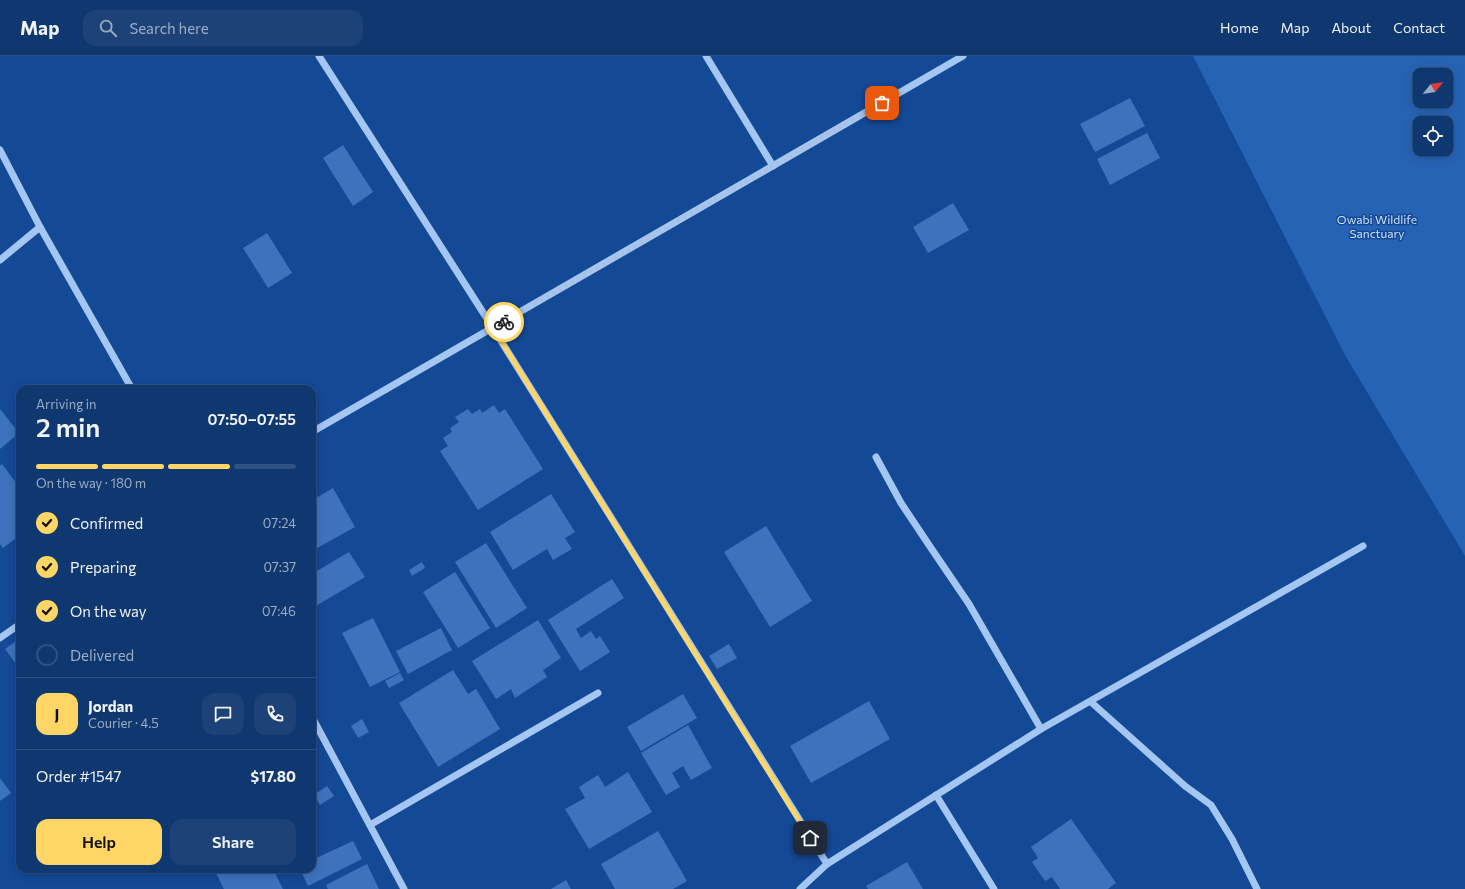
<!DOCTYPE html>
<html lang="en">
<head>
<meta charset="utf-8">
<style>
	:root { --surface:#0f3770; --page:#1d4278; --text:#f1f3f6; --muted:#9bacc3; --line:#2f5183; --accent:#ffd665 }
	body { margin:0; font-family:Commissioner,sans-serif; background:var(--page); color:var(--text); height:100vh; display:flex; flex-direction:column; font-size:15px; white-space:nowrap }
	* { box-sizing:border-box; margin:0 }
	p { font-size:13px; color:var(--muted) }
	.icon { flex:none; width:22px; height:22px; fill:none; stroke:currentColor; stroke-width:2; stroke-linecap:round; stroke-linejoin:round }
	.map { position:relative; flex:1; overflow:hidden }
	.drawer { position:absolute; left:16px; top:329px; width:300px; height:488px; display:flex; flex-direction:column; background:var(--surface); border-radius:12px; box-shadow:0 2px 10px #0003,0 0 0 1px var(--line) }
	.drawer>* { flex:none }
	.needle { width:26px; rotate:60deg }
	.fabs { position:absolute; left:1413px; top:12px; display:grid; gap:8px }
	.fabs a { display:grid; place-items:center; width:40px; height:40px; border-radius:8px; background:var(--surface); box-shadow:0 2px 10px #0003,0 0 0 1px var(--line); font-size:20px }
	.pin { position:absolute; display:grid; place-items:center; width:34px; height:34px; color:#fff; margin:-17px; border-radius:8px; box-shadow:0 2px 6px #0006 }
	.courier { position:absolute; display:grid; place-items:center; width:40px; height:40px; margin:-20px; border:3px solid #ffd665; border-radius:50%; background:#fff; color:#222; box-shadow:0 1px 5px #0007 }
	.head em { font-style:normal; font-weight:600 }
	.head div { display:flex; flex-direction:column-reverse }
	.head { display:flex; align-items:center; justify-content:space-between; height:68px; padding:0 20px }
	h1 { font-size:26px; font-weight:600; line-height:30px }
	.bar { display:grid; grid-template-columns:repeat(4,1fr); gap:6px 4px; align-content:center; height:48px; padding:0 20px }
	.bar i { height:5px; border-radius:3px; background:var(--line) }
	.bar .active { background:var(--accent) }
	.bar p { grid-column:span 4 }
	.line { display:flex; align-items:center; gap:10px; padding:0 20px; border-top:1px solid var(--line) }
	.line div { flex:1 }
	.round { display:grid; place-items:center; flex:none; width:42px; height:42px; border-radius:12px; background:var(--page) }
	ol { padding:0 20px; list-style:none }
	li { display:flex; align-items:center; gap:12px; height:44px }
	li p { margin-inline-start:auto }
	li .icon { padding:4px; border-radius:50%; background:var(--accent); color:#111; stroke-width:4 }
	li:last-child { color:var(--muted) }
	li i { width:22px; height:22px; border:2px solid var(--line); border-radius:50% }
	.button { display:flex; gap:8px; margin-top:auto; padding:8px 20px }
	.button a { flex:1; height:46px; border-radius:12px; background:var(--accent); color:#111; font-size:16px; font-weight:600; line-height:46px; text-align:center }
	.button a+a { background:var(--page); color:var(--text) }
	header { display:flex; align-items:center; gap:24px; box-sizing:border-box; height:56px; padding:0 20px; background:var(--surface); border-bottom:1px solid var(--line) }
	header strong { font-size:19px }
	nav { display:flex; gap:22px; margin-inline-start:auto; font-size:14px }
	.search { width:280px; height:36px; background:var(--page); display:flex; align-items:center; gap:10px; box-sizing:border-box; padding:0 14px; border-radius:12px; color:var(--muted); font-size:15px }
	.map>svg:first-child { display:block }
</style>
</head>
<body>
<header>
<strong>Map</strong>
<div class="search"><svg class="icon" aria-label="search" viewBox="0 0 24 24"><circle cx="10" cy="10" r="6"/><path d="M15 15l6 6"/></svg>Search here</div>
<nav><a>Home</a><a>Map</a><a>About</a><a>Contact</a></nav>
</header>
<div class="map">
<svg width="1465" height="833" viewBox="0 0 1465 833">
	<rect width="100%" height="100%" fill="#144996"/>
	<path fill="#2763b4" fill-rule="evenodd" d="M1193,0H1465V500L1345,299ZM1420,19H1446V45H1420ZM1420,67H1446V93H1420Z"/>
	<g fill="#3d73bd">
		<path d="M1130,42L1145,70L1095,96L1080,68Z"/>
		<path d="M1147,77L1160,102L1110,129L1097,103Z"/>
		<path d="M343,89L373,136L353,150L323,102Z"/>
		<path d="M953,147L969,174L928,197L913,171Z"/>
		<path d="M267,177L292,217L268,232L243,192Z"/>
		<path d="M494,349L499,357L505,353L543,413L478,454L440,395L448,390L443,382L452,376L450,372L459,366L455,361L468,353L472,358L480,353L482,357Z"/>
		<path d="M0,353L19,377L0,393Z"/>
		<path d="M2,408L20,432V479L3,492L0,488V410Z"/>
		<path d="M312,431L318,441L333,432L355,471L312,495Z"/>
		<path d="M551,438L575,476L565,482L572,493L553,504L547,493L513,514L490,476Z"/>
		<path d="M766,470L812,545L770,571L724,496Z"/>
		<path d="M486,487L527,552L496,572L455,506Z"/>
		<path d="M349,496L365,521L314,551L312,548V518Z"/>
		<path d="M422,506L425,512L412,520L409,514Z"/>
		<path d="M455,516L490,572L458,592L423,536Z"/>
		<path d="M612,523L624,542L576,573L581,582L591,575L596,583L600,580L610,596L580,615L548,564Z"/>
		<path d="M373,562L400,616L370,631L342,577Z"/>
		<path d="M538,564L561,602L543,614L547,621L515,642L511,633L496,643L472,605Z"/>
		<path d="M441,572L452,594L408,618L396,595Z"/>
		<path d="M20,582V611L19,612L5,593Z"/>
		<path d="M729,588L737,602L717,613L709,600Z"/>
		<path d="M453,614L468,638L476,633L500,673L438,711L399,647Z"/>
		<path d="M400,617L404,624L389,632L385,625Z"/>
		<path d="M683,638L697,662L641,695L627,671Z"/>
		<path d="M869,645L890,683L811,727L790,690Z"/>
		<path d="M362,663L369,676L358,682L351,670Z"/>
		<path d="M688,669L712,712L691,724L683,710L672,717L680,731L666,739L641,697Z"/>
		<path d="M628,716L652,756L589,793L565,753L585,742L579,731L598,719L605,731Z"/>
		<path d="M0,722L11,737L0,745Z"/>
		<path d="M327,730L334,740L320,749L314,739Z"/>
		<path d="M1071,763L1116,827L1108,833H1060L1052,821L1045,825L1032,806L1038,802L1031,791Z"/>
		<path d="M658,775L687,825L673,833H615L601,808Z"/>
		<path d="M353,785L362,803L308,830L300,813H312V804Z"/>
		<path d="M907,806L923,833H868L866,830Z"/>
		<path d="M367,808L379,833H328L326,829Z"/>
		<path d="M214,813H273L283,833H224Z"/>
		<path d="M566,824L571,833H551Z"/>
	</g>
	<g fill="none" stroke-linecap="round" stroke-linejoin="round">
		<g stroke="#a4c6f2" stroke-width="7">
			<path d="M319,0L493,272L827,808"/>
			<path d="M706,0L773,110"/>
			<path d="M0,94L40,171L132,333"/>
			<path d="M0,204L40,171"/>
			<path d="M312,376L963,0"/>
			<path d="M876,401L901,447L931,492L969,548L1041,673"/>
			<path d="M0,582L20,568"/>
			<path d="M1091,646L1185,730L1211,749L1232,783L1257,833"/>
			<path d="M312,661L404,833"/>
			<path d="M936,739L994,833"/>
			<path d="M370,769L598,637"/>
			<path d="M800,833L827,808L1041,673L1363,490"/>
		</g>
	</g>
	<g fill="none" stroke-linecap="round" stroke-linejoin="round">
		<path stroke="#adbfda" stroke-width="4" stroke-dasharray="0 7.2" d="M504,266L882,47"/>
		<path stroke="#ffd665" stroke-width="5" d="M504,266L493,272L810,782"/>
	</g>
	<g text-anchor="middle" dominant-baseline="central" stroke-width="3" stroke-linejoin="round" paint-order="stroke">
		<g font-size="12" fill="#cce1fd" stroke="#144996">
			<text x="1377" y="163">Owabi Wildlife<tspan x="1377" dy="14">Sanctuary</tspan></text>
		</g>
	</g>
</svg>
<div class="fabs">
<a><svg class="needle" viewBox="-14 -14 28 28"><path d="M0-13l5 13h-10z" fill="#e53935"/><path d="M0 13l5-13h-10z" fill="#9bacc3"/></svg></a>
<a><svg class="icon" aria-label="locate" viewBox="0 0 24 24"><circle cx="12" cy="12" r="6"/><path d="M12 2v4M12 18v4M2 12h4M18 12h4"/></svg></a>
</div>
<div class="pin" style="left:882px;top:47px;background:#ea580c"><svg class="icon" aria-label="bag" viewBox="0 0 24 24"><path d="M5 8h14l-1 12H6zM9 8a3 3 0 0 1 6 0"/></svg></div>
<div class="pin" style="left:810px;top:782px;background:#1f2937"><svg class="icon" aria-label="home" viewBox="0 0 24 24"><path d="M3 11l9-7 9 7M6 9v11h12V9"/></svg></div>
<div class="courier" style="left:504px;top:266px"><svg class="icon" aria-label="bike" viewBox="0 0 24 24"><circle cx="6" cy="16" r="4"/><circle cx="18" cy="16" r="4"/><path d="M6 16l4-8h5l3 8M10 8l3 8H6M13 5h3"/></svg></div>
<section class="drawer">
<div class="head"><div><h1>2 min</h1><p>Arriving in</p></div><em>07:50–07:55</em></div>
<div class="bar"><i class="active"></i><i class="active"></i><i class="active"></i><i></i><p>On the way · 180 m</p></div>
<ol>
<li><svg class="icon" aria-label="check" viewBox="0 0 24 24"><path d="M5 12l5 5 9-10"/></svg>Confirmed<p>07:24</p></li>
<li><svg class="icon" aria-label="check" viewBox="0 0 24 24"><path d="M5 12l5 5 9-10"/></svg>Preparing<p>07:37</p></li>
<li><svg class="icon" aria-label="check" viewBox="0 0 24 24"><path d="M5 12l5 5 9-10"/></svg>On the way<p>07:46</p></li>
<li><i></i>Delivered</li>
</ol>
<div class="line" style="height:72px"><b class="round" style="background:var(--accent);color:#111">J</b><div><b>Jordan</b><p>Courier · 4.5</p></div><a class="round"><svg class="icon" aria-label="chat" viewBox="0 0 24 24"><path d="M4 5h16v11H9l-5 4z"/></svg></a><a class="round"><svg class="icon" aria-label="phone" viewBox="0 0 24 24"><path d="M5 4h4l2 5-3 2q2 4 5 5l2-3 5 2v4C11 20 4 13 5 4z"/></svg></a></div>
<div class="line" style="height:52px"><div>Order #1547</div><b>$17.80</b></div>
<div class="button"><a>Help</a><a>Share</a></div>
</section>
</div>
</body>
</html>
